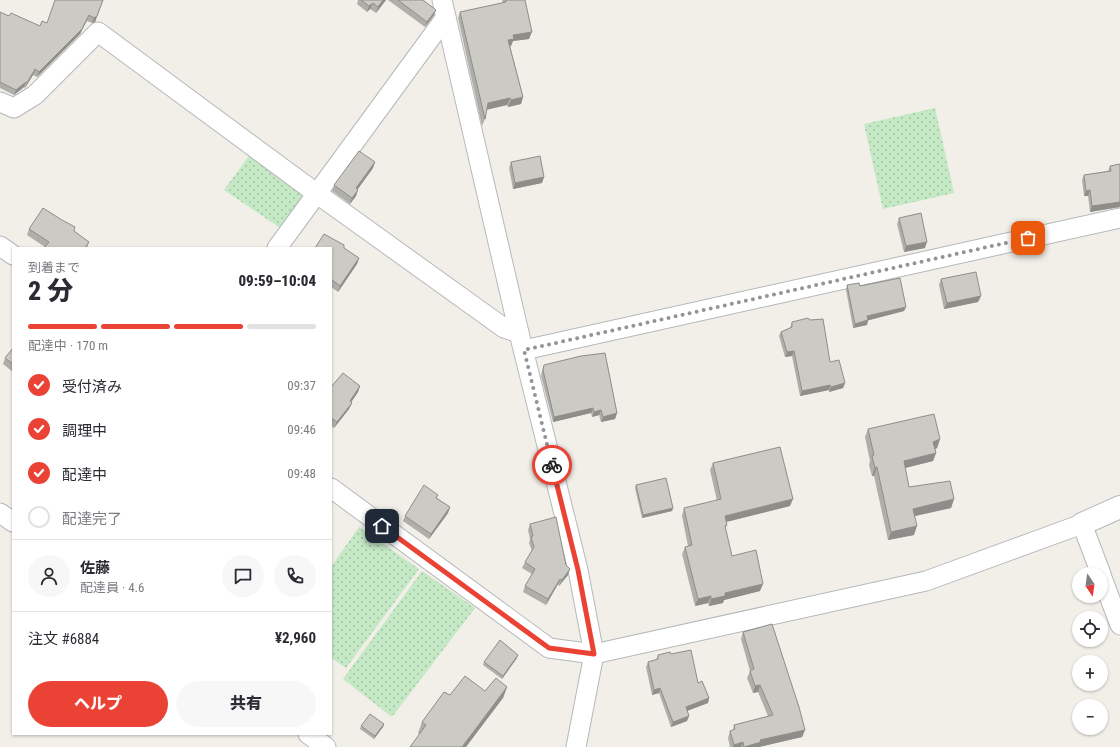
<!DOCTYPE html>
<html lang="ja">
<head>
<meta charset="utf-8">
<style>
	:root { --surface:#fff; --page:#f7f7f7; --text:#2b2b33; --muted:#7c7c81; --line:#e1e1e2; --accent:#ea4335 }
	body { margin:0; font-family:"Roboto Condensed","Noto Sans JP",sans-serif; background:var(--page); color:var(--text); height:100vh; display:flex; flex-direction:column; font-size:15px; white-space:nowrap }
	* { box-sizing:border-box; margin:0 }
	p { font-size:13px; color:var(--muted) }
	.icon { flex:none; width:22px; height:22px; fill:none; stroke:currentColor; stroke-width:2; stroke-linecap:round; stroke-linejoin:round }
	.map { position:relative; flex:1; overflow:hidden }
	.side { position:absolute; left:12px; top:247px; width:320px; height:488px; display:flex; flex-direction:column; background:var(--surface); border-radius:0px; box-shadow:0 1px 3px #0004 }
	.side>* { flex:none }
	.needle { width:26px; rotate:167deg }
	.buttons { position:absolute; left:1072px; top:567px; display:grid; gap:8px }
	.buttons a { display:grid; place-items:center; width:36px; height:36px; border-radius:50%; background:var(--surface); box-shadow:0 1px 3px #0004; font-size:20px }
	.pin { position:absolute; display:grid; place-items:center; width:34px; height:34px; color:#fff; margin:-17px; border-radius:8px; box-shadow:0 2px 6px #0006 }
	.courier { position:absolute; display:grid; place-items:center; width:40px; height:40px; margin:-20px; border:3px solid #ea4335; border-radius:50%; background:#fff; color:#222; box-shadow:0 1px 5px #0007 }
	.overview em { font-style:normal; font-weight:800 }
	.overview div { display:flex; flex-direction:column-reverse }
	.overview { display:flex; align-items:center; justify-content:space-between; height:68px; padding:0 16px }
	h1 { font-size:26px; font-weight:800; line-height:30px }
	.bar { display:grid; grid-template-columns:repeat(4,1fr); gap:6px 4px; align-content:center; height:48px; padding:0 16px }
	.bar i { height:5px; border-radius:3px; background:var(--line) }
	.bar .current { background:var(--accent) }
	.bar p { grid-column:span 4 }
	.line { display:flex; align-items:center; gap:10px; padding:0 16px; border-top:1px solid var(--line) }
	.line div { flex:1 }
	.round { display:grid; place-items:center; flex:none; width:42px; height:42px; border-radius:21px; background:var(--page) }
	ol { padding:0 16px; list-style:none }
	li { display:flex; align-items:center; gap:12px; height:44px }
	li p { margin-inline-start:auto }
	li .icon { padding:4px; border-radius:50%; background:var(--accent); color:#fff; stroke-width:4 }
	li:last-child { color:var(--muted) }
	li i { width:22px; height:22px; border:2px solid var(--line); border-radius:50% }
	.primary-button { display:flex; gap:8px; margin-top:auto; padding:8px 16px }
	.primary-button a { flex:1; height:46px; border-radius:24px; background:var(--accent); color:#fff; font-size:16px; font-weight:800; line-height:46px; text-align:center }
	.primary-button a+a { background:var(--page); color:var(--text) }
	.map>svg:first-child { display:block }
</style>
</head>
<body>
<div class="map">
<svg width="1120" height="747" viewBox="0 0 1120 747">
	<defs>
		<pattern id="green-dots" width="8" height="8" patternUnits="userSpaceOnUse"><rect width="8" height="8" fill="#c5e8c5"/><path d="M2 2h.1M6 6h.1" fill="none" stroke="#a3c0a4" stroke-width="1.8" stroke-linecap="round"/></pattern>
	</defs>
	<rect width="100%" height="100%" fill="#f1efe8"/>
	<g fill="url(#green-dots)">
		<path d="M935,108L954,193L883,209L864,124Z"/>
		<path d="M251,153L306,191L307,200L283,230L224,190Z"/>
		<path d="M359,527L419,569L346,668L331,658V567Z"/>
		<path d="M422,571L475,608L392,717L343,679Z"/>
	</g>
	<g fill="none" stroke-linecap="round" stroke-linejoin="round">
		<defs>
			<g id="street">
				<path d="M442,0L519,333L578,570L594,654L576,747"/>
				<path d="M0,102L14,108L35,95L98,32L316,193L504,328L519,333"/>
				<path d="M0,246L13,255"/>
				<path d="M277,248L446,17"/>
				<path d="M524,350L1120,218"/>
				<path d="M331,488L549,648L594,654L926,581L1082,524L1101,574"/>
				<path d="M0,513L13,522"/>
				<path d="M1101,575L1120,625"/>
				<path d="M308,734L326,747"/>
			</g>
			<path id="secondary" d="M1082,524L1120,507"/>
		</defs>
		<use href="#street" stroke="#b5b8bc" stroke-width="21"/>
		<use href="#secondary" stroke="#b6babf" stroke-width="24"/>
		<use href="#street" stroke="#fff" stroke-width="19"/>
		<use href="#secondary" stroke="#fff" stroke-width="22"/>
	</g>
	<g fill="#afaea9">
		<path d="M103,0L95,22L92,23L87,21L80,34L37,77L33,75L25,88L24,87L14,95L0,88V12L9,16L40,26L47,23Z"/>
		<path d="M358,0H386L376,13L370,9L367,12L357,4Z"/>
		<path d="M388,0H423L434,15L425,27Z"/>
		<path d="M502,0H525L529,39L513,41L511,46H510L523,97L521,104L508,107L507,105L486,110L485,119L482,126L458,18L460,12L503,3Z"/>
		<path d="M375,162L373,168L358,189L356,196L350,204L332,191L334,185Z"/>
		<path d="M511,162L544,177L542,183L513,189L509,168Z"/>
		<path d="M1120,164V207L1090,212L1088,196H1084L1082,180L1084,175L1108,171L1110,166Z"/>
		<path d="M899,218L925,248L904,252L897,224Z"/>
		<path d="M29,229L74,231L89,242L87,248L45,247L27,235Z"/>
		<path d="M331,248H344L359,258L357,264L338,292L331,287Z"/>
		<path d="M941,279L981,296L978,302L944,309L939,285Z"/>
		<path d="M847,285L860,286L906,307L904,311L868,320L867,325L853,328L846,290Z"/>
		<path d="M792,322L830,362L845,383L843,388L829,392V390L800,396L792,356L785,357L779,336L781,332L790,328Z"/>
		<path d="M13,348V372L3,364L5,358Z"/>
		<path d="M544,365L617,413L615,419L601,422L599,415L592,417L591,413L553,422L541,376L542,371Z"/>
		<path d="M360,386L358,392L351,402L352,403L349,409L334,428L331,426V387Z"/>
		<path d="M868,429L940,439L937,448L935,449L936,453L933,461L905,468L909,487L954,499L951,508L915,516L914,535L888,540L874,476H872L869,465L870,461L865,437Z"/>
		<path d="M713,463L790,506L726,522L727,525L725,530L732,556L760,591L724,600L723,603L709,606L708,603L695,606L682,554L685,547L688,546L682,516L684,508L717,501L710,470Z"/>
		<path d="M636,485L673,508L672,511L642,518L635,488Z"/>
		<path d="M437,498L450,507L448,513L429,539L403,521L405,516Z"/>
		<path d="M530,524L568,575L559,586L558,584L546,605L523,592L525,586L532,574L522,568L525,562L532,551L529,543L530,539L528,530Z"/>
		<path d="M743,632L805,730L802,737L759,747H730L728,738L730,731L733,730L734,725L768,716L758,692L753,693L747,678L750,671L741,639Z"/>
		<path d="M671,654L698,683L709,698L708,703L687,711L689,716L687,721L671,727L659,693L652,695L646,667L648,662L656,660L658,655Z"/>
		<path d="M517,658L502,679L483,665L484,662Z"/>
		<path d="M507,687L503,698L419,734L418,733L422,722L450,695L485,691Z"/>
		<path d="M384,724L383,727L374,739L360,729L361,726Z"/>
	</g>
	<g fill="#8f8d8a">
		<path d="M103,0L95,22L92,23L94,18Z"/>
		<path d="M383,0H386L376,13L378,7Z"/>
		<path d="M373,3L370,9L367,12L369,6Z"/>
		<path d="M436,10L434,15L425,27L427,22Z"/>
		<path d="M89,15L80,34L37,77L39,72Z"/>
		<path d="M532,32L529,39L513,41L511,46L505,47L508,40L513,35Z"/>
		<path d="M35,69L33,75L25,88L27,83Z"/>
		<path d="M26,82L24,87L14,95L16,90Z"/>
		<path d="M523,97L521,104L508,107L511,100Z"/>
		<path d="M510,98L507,105L485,110L488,103Z"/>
		<path d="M375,162L373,168L354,194L356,188Z"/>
		<path d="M544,177L542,183L513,189L515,183Z"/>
		<path d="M358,190L356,196L350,204L352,198Z"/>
		<path d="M1090,190L1088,196H1084L1086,191Z"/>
		<path d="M1120,202V207L1090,212L1092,206Z"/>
		<path d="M927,242L925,248L904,252L906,246Z"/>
		<path d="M359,258L357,264L338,292L340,286Z"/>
		<path d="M981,296L978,302L944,309L947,303Z"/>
		<path d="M906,307L904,311L866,321L867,316Z"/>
		<path d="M868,320L867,325L853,328L855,324Z"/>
		<path d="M794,351L792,356L785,357L787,352Z"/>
		<path d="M845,383L843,388L829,392L831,387Z"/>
		<path d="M830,385L829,390L800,396L802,391Z"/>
		<path d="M360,386L358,392L348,407L350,401Z"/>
		<path d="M352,403L349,409L334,428L337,422Z"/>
		<path d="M593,408L591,413L553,422L554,417Z"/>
		<path d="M601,410L599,415L592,417L594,412Z"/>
		<path d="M617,413L615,419L601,422L603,417Z"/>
		<path d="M940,439L937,448L930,451L933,442Z"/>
		<path d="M936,453L933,461L901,469L904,461Z"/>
		<path d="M877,467L874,476H872L875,468Z"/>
		<path d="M793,499L790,506L722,523L725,516Z"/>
		<path d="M954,499L951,508L910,517L913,509Z"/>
		<path d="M450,507L448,513L429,539L431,534Z"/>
		<path d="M673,508L672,511L642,518L643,515Z"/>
		<path d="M917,526L914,535L888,540L891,532Z"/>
		<path d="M570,569L568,575L559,586L562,580Z"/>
		<path d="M560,579L558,584L546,605L548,599Z"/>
		<path d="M763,584L760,591L724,600L723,603L709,606L711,599L725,593Z"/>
		<path d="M711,596L708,603L695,606L698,599Z"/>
		<path d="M518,655L517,658L502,679L503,676Z"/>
		<path d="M760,685L758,692L753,693L755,686Z"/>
		<path d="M507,687L503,698L466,747H462Z"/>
		<path d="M660,688L659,693L652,695L654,690Z"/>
		<path d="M709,698L708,703L684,712L686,707Z"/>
		<path d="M689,716L687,721L671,727L673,722Z"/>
		<path d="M384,724L383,727L374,739L375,736Z"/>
		<path d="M805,730L802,737L759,747H744L760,740Z"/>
		<path d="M743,742L741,747H733L734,745Z"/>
	</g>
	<g fill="#cccac5" stroke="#8f8d8a">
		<path d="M55,0H103L97,16L94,18L89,15L82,29L39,72L35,69L27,83L26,82L16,90L0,82V12L9,16L11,13L40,26L42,21L47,23Z"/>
		<path d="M361,0H383L378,7L373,3L369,6Z"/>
		<path d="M398,0H423L436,10L427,22Z"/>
		<path d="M506,0H525L532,32L513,35L514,39L508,40L523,97L511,100L510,98L488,103L485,119L460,12L506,2Z"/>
		<path d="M359,151L375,162L356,188L358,190L352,198L334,185Z"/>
		<path d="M540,156L544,177L515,183L511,162Z"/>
		<path d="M1120,164V202L1092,206L1090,190L1086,191L1084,175L1111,171L1110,166Z"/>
		<path d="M43,208L62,220L75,227L74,231L89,242L85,248H44L49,242L29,229Z"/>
		<path d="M921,213L927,242L906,246L899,218Z"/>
		<path d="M324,234L344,245V248L359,258L340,286L331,279V248H315Z"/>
		<path d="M976,272L981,296L947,303L941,279Z"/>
		<path d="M900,278L906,307L867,316L868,320L855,324L847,285L859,283L860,286Z"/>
		<path d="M808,318L810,320L823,319L830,362L839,360L845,383L831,387L830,385L802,391L794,351L787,352L781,332L792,327V322Z"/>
		<path d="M13,348V364L5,358Z"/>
		<path d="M605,353L617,413L603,417L601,410L594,412L593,408L554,417L543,370L544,365L581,356Z"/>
		<path d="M343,373L360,386L350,401L352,403L337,422L331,418V387Z"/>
		<path d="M934,414L940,439L933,442L936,453L904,461L909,487L950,481L954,499L913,509L917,526L891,532L877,467L875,468L872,456L874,455L868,429Z"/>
		<path d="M780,447L793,499L725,516L727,525L725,526L732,556L756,550L763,584L725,593V596L711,599V596L698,599L685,547L692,545L684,508L721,499L713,463Z"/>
		<path d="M666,478L673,508L643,515L636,485Z"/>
		<path d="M424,485L438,495L436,498L450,507L431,534L405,516Z"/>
		<path d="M556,517L566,565L570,569L562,580L560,579L548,599L525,586L535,569L525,562L534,547L531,537L533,536L530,524Z"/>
		<path d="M772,624L799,707L805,730L760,740L761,742L744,747L743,742L734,745L730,731L735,729L734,725L773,715L760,685L755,686L750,671L754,669L743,632Z"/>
		<path d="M500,640L518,655L503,676L484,662Z"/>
		<path d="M691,650L698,683L702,681L709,698L686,707L689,716L673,722L660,688L654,690L648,662L658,659V655L670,652L671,654Z"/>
		<path d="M465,676L485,691L496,678L507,687L462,747H410L426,725L422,722L444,692L450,695Z"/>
		<path d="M370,714L384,724L375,736L361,726Z"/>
	</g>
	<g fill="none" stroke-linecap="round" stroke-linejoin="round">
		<path stroke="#929495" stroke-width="4" stroke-dasharray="0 7.2" d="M552,465L524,350L1028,238"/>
		<path stroke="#ea4335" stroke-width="5" d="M382,526L549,648L594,654L578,570L552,465"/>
	</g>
</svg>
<div class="buttons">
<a><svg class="needle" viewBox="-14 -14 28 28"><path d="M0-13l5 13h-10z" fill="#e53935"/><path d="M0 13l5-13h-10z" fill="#7c7c81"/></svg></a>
<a><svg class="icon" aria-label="locate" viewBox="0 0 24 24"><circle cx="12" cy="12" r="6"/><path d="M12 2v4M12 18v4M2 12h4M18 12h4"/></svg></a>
<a>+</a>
<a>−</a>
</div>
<div class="pin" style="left:1028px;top:238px;background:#ea580c"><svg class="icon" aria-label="bag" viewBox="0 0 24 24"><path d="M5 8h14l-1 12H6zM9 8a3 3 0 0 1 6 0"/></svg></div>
<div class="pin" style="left:382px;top:526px;background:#1f2937"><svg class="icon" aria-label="home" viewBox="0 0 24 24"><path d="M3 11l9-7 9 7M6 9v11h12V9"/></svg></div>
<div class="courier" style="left:552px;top:465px"><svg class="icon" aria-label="bike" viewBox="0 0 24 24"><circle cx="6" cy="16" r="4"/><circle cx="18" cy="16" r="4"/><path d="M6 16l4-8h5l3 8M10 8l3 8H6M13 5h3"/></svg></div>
<section class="side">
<div class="overview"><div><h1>2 分</h1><p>到着まで</p></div><em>09:59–10:04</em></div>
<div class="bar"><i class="current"></i><i class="current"></i><i class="current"></i><i></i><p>配達中 · 170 m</p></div>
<ol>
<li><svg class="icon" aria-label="check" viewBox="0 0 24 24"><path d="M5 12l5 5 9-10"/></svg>受付済み<p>09:37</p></li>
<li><svg class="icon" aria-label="check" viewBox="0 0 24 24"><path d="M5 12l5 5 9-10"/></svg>調理中<p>09:46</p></li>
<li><svg class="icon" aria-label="check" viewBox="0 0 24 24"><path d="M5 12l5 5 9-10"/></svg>配達中<p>09:48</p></li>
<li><i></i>配達完了</li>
</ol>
<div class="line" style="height:72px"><a class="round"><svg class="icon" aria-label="person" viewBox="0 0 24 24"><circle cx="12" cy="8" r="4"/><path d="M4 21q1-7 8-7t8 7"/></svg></a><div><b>佐藤</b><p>配達員 · 4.6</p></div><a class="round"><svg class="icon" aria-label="chat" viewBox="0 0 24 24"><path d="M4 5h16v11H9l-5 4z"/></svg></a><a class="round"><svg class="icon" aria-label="phone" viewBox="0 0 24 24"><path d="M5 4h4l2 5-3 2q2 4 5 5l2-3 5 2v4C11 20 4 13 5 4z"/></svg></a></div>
<div class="line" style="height:52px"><div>注文 #6884</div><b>¥2,960</b></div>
<div class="primary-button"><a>ヘルプ</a><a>共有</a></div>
</section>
</div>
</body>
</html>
